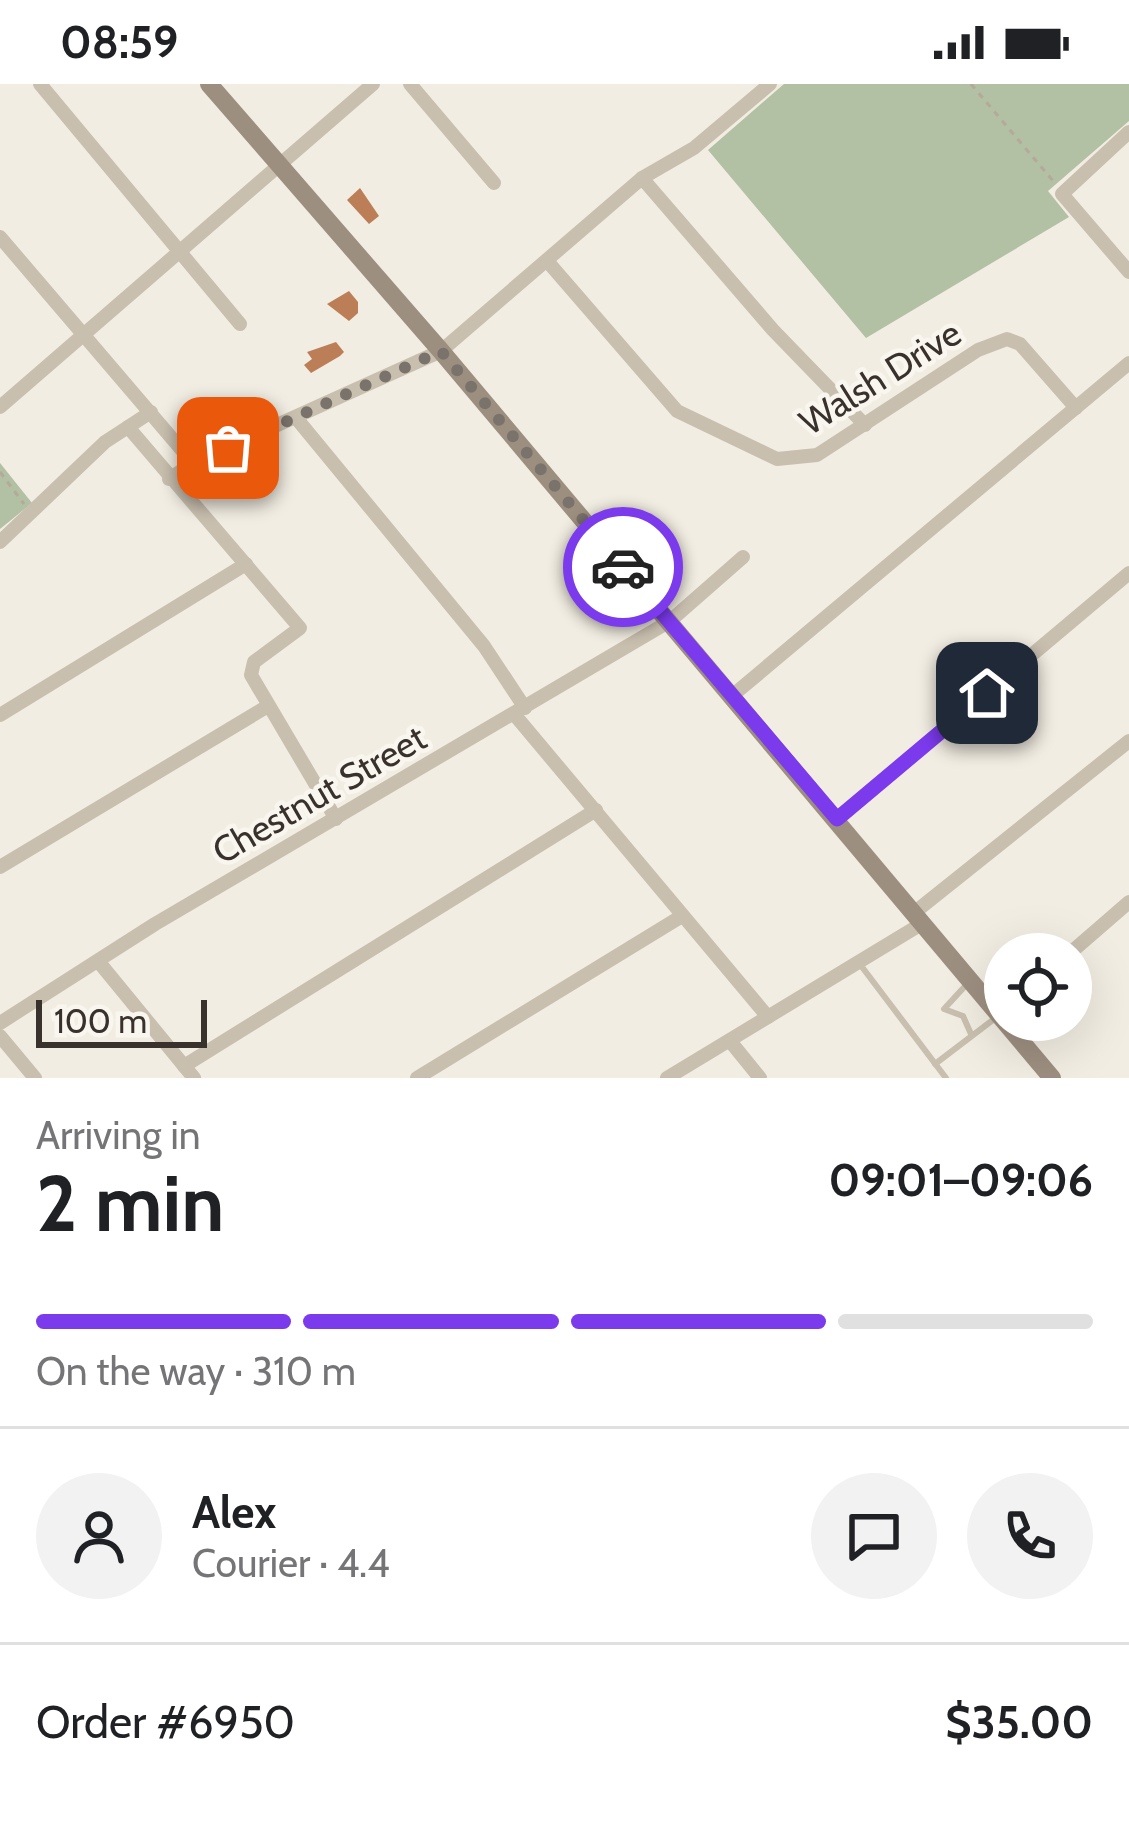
<!DOCTYPE html>
<html lang="en">
<head>
<meta charset="utf-8">
<style>
	:root { --surface:#fff; --page:#f2f2f2; --text:#202124; --muted:#757577; --line:#e0e0e0; --accent:#7c3aed }
	body { margin:0; font-family:Cabin,sans-serif; background:var(--page); color:var(--text); height:100vh; display:flex; flex-direction:column; font-size:45px; white-space:nowrap }
	* { box-sizing:border-box; margin:0 }
	p { font-size:39px; color:var(--muted) }
	.icon { flex:none; width:66px; height:66px; fill:none; stroke:currentColor; stroke-width:2; stroke-linecap:round; stroke-linejoin:round }
	.map { position:relative; height:994px; overflow:hidden }
	.drawer { display:flex; flex-direction:column; background:var(--surface); flex:1 }
	.drawer>* { flex:none }
	.controls { position:absolute; left:984px; top:849px; display:grid; gap:24px }
	.controls a { display:grid; place-items:center; width:108px; height:108px; border-radius:50%; background:var(--surface); box-shadow:0 12px 48px #0002; font-size:60px }
	.scale { position:absolute; left:36px; bottom:30px; width:171px; box-sizing:border-box; padding-left:12px; border:6px solid #39322c; border-top:0; font-size:33px; line-height:42px; white-space:nowrap; color:#39322c; -webkit-text-stroke:9px #f9f6ef; paint-order:stroke }
	.pin { position:absolute; display:grid; place-items:center; width:102px; height:102px; color:#fff; margin:-51px; border-radius:24px; box-shadow:0 6px 18px #0006 }
	.courier { position:absolute; display:grid; place-items:center; width:120px; height:120px; margin:-60px; border:9px solid #7c3aed; border-radius:50%; background:#fff; color:#222; box-shadow:0 3px 15px #0007 }
	.head em { font-style:normal; font-weight:700 }
	.head div { display:flex; flex-direction:column-reverse }
	.head { display:flex; align-items:center; justify-content:space-between; height:204px; padding:0 36px }
	h1 { font-size:78px; font-weight:700; line-height:90px }
	.bar { display:grid; grid-template-columns:repeat(4,1fr); gap:18px 12px; align-content:center; height:144px; padding:0 36px }
	.bar i { height:15px; border-radius:9px; background:var(--line) }
	.bar .on { background:var(--accent) }
	.bar p { grid-column:span 4 }
	.line { display:flex; align-items:center; gap:30px; padding:0 36px; border-top:3px solid var(--line) }
	.line div { flex:1 }
	.round { display:grid; place-items:center; flex:none; width:126px; height:126px; border-radius:63px; background:var(--page) }
	.status { display:flex; justify-content:space-between; align-items:center; height:84px; padding:0 60px; background:var(--surface); direction:ltr }
	.status svg { height:33px; fill:currentColor }
	.map>svg:first-child { display:block }
</style>
</head>
<body>
<div class="status"><b>08:59</b><svg viewBox="0 0 49 12"><path d="M0 12V9h3v3zM5 12V6h3v6zM10 12V3h3v9zM15 12V0h3v12zM26 1h20v11H26zM47 4h2v5h-2z"/></svg></div>
<div class="map">
<svg width="1129" height="994" viewBox="0 0 1129 994">
	<rect width="100%" height="100%" fill="#f2ede2"/>
	<g fill="#b2c0a3">
		<path d="M784,0H1129V37L1048,107L1069,133L866,254L708,66Z"/>
		<path d="M0,379L32,419L0,445Z"/>
	</g>
	<g fill="#bb7e57">
		<path d="M360,104L379,132L369,140L347,116Z"/>
		<path d="M349,207L358,218V229L349,237L327,220Z"/>
		<path d="M336,258L344,268L340,272L311,289L304,281L312,275L307,268Z"/>
	</g>
	<g fill="none" stroke-linecap="round" stroke-linejoin="round">
		<g stroke="#b5a999" stroke-width="3" stroke-dasharray="6 6" stroke-linecap="butt">
			<path d="M971,0L1054,98"/>
			<path d="M0,388L24,420"/>
		</g>
		<g stroke="#c9bfaf" stroke-width="6">
			<path d="M859,879L946,994"/>
			<path d="M967,900L944,925L963,932L971,950"/>
			<path d="M935,980L998,932"/>
		</g>
		<g stroke="#c9bfaf" stroke-width="14">
			<path d="M40,0L240,240"/>
			<path d="M410,0L494,99"/>
			<path d="M1129,48L1062,110L1129,188"/>
			<path d="M642,94L773,246L865,341"/>
			<path d="M0,153L193,379"/>
			<path d="M548,178L677,327L777,375L817,371L978,266L1007,255L1020,260L1076,324"/>
			<path d="M0,323L373,0"/>
			<path d="M297,335L484,562L525,624"/>
			<path d="M128,343L300,544L254,578L251,591L336,735"/>
			<path d="M169,395L193,379L441,267L642,94L694,64L770,0"/>
			<path d="M0,458L105,358L151,328"/>
			<path d="M733,611L1129,279"/>
			<path d="M514,630L768,933"/>
			<path d="M0,631L246,480"/>
			<path d="M837,735L1129,489"/>
			<path d="M0,783L268,622"/>
			<path d="M915,828L1129,657"/>
			<path d="M1069,870L1129,818"/>
			<path d="M98,877L194,994"/>
			<path d="M0,939L155,840L670,537L743,473"/>
			<path d="M0,952L35,994"/>
			<path d="M730,957L760,994"/>
			<path d="M184,982L596,726"/>
			<path d="M417,994L682,832"/>
			<path d="M667,994L923,839"/>
		</g>
		<path stroke="#9d8f80" stroke-width="18" d="M209,0L441,267L1052,994"/>
	</g>
	<g fill="none" stroke-linecap="round" stroke-linejoin="round">
		<path stroke="#7a736c" stroke-width="12" stroke-dasharray="0 21.6" d="M228,364L441,267L623,483"/>
		<path stroke="#7c3aed" stroke-width="15" d="M623,483L837,735L987,609"/>
	</g>
	<g text-anchor="middle" dominant-baseline="central" stroke-width="9" stroke-linejoin="round" paint-order="stroke">
		<g font-size="36" fill="#39322c" stroke="#f9f6ef">
			<text transform="translate(880 293) rotate(-32)">Walsh Drive</text>
			<text transform="translate(319 710) rotate(-30)">Chestnut Street</text>
		</g>
	</g>
</svg>
<div class="controls">
<a><svg class="icon" aria-label="locate" viewBox="0 0 24 24"><circle cx="12" cy="12" r="6"/><path d="M12 2v4M12 18v4M2 12h4M18 12h4"/></svg></a>
</div>
<div class="scale">100 m</div>
<div class="pin" style="left:228px;top:364px;background:#ea580c"><svg class="icon" aria-label="bag" viewBox="0 0 24 24"><path d="M5 8h14l-1 12H6zM9 8a3 3 0 0 1 6 0"/></svg></div>
<div class="pin" style="left:987px;top:609px;background:#1f2937"><svg class="icon" aria-label="home" viewBox="0 0 24 24"><path d="M3 11l9-7 9 7M6 9v11h12V9"/></svg></div>
<div class="courier" style="left:623px;top:483px"><svg class="icon" aria-label="car" viewBox="0 0 24 24"><path d="M5 17H2v-5l4-1 3-4h7l3 4 3 1v5h-3M9 17h6M6 11h13"/><circle cx="7" cy="17" r="2"/><circle cx="17" cy="17" r="2"/></svg></div>
</div>
<section class="drawer">
<div class="head"><div><h1>2 min</h1><p>Arriving in</p></div><em>09:01–09:06</em></div>
<div class="bar"><i class="on"></i><i class="on"></i><i class="on"></i><i></i><p>On the way · 310 m</p></div>
<div class="line" style="height:216px"><a class="round"><svg class="icon" aria-label="person" viewBox="0 0 24 24"><circle cx="12" cy="8" r="4"/><path d="M4 21q1-7 8-7t8 7"/></svg></a><div><b>Alex</b><p>Courier · 4.4</p></div><a class="round"><svg class="icon" aria-label="chat" viewBox="0 0 24 24"><path d="M4 5h16v11H9l-5 4z"/></svg></a><a class="round"><svg class="icon" aria-label="phone" viewBox="0 0 24 24"><path d="M5 4h4l2 5-3 2q2 4 5 5l2-3 5 2v4C11 20 4 13 5 4z"/></svg></a></div>
<div class="line" style="height:156px"><div>Order #6950</div><b>$35.00</b></div>
</section>
</body>
</html>
